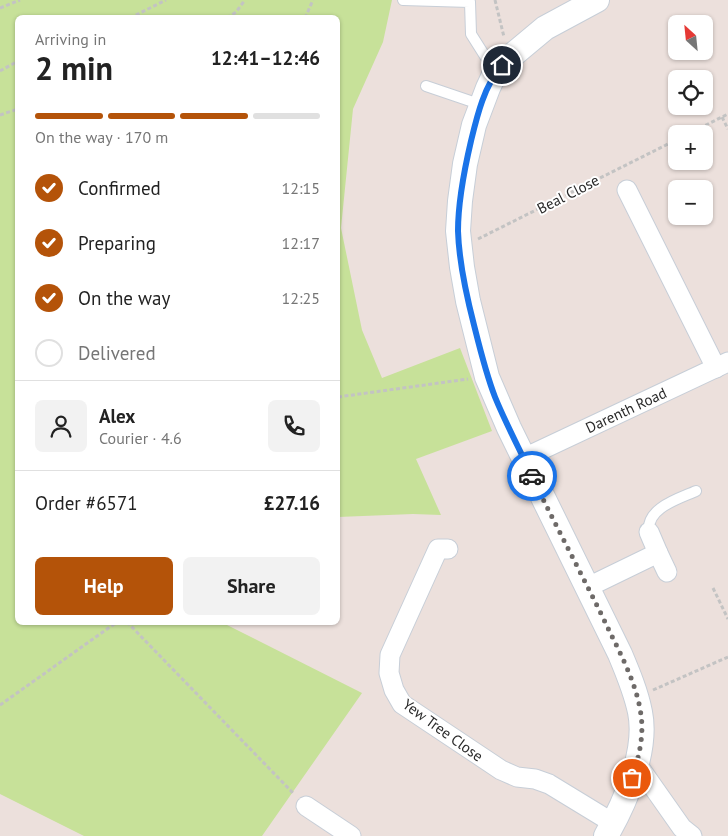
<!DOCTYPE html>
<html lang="en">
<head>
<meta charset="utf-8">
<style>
	:root { --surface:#fff; --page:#f2f2f2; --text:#222; --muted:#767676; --line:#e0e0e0; --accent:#b45309 }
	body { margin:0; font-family:"PT Sans",sans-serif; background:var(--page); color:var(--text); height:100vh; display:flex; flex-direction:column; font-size:19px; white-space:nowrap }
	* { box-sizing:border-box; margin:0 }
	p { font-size:16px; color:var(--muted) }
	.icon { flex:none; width:28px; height:28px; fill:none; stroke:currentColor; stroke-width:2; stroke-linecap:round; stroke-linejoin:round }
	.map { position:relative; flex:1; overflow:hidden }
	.side { position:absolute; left:15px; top:15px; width:325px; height:610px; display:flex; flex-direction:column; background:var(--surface); border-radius:8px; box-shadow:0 1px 4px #0004 }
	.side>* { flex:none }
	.needle { width:32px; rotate:333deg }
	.buttons { position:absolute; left:668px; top:15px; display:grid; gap:10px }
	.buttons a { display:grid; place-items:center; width:45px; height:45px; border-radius:8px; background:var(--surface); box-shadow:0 1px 4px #0004; font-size:25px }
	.pin { position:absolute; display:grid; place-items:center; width:42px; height:42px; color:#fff; margin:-21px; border:2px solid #fff; border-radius:50%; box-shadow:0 1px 5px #0007 }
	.courier { position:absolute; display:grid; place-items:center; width:50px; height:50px; margin:-25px; border:4px solid #1a73e8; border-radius:50%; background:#fff; color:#222; box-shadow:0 1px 6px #0007 }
	.head em { font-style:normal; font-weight:700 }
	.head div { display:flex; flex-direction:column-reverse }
	.head { display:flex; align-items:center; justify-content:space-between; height:85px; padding:0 20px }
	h1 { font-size:32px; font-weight:700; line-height:38px }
	.bar { display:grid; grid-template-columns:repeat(4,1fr); gap:8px 5px; align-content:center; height:60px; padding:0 20px }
	.bar i { height:6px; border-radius:4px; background:var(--line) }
	.bar .current { background:var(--accent) }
	.bar p { grid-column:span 4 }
	.line { display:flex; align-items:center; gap:12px; padding:0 20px; border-top:1px solid var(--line) }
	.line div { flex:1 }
	.round { display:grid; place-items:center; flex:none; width:52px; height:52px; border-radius:8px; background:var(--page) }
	ol { padding:0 20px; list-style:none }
	li { display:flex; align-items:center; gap:15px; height:55px }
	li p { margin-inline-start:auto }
	li .icon { padding:5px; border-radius:50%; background:var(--accent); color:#fff; stroke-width:4 }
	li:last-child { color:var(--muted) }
	li i { width:28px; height:28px; border:2px solid var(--line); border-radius:50% }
	.cta { display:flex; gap:10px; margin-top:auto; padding:10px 20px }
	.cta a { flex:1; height:58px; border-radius:8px; background:var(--accent); color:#fff; font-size:20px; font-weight:700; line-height:58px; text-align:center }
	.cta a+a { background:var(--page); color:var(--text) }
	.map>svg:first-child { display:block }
</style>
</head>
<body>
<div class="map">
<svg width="728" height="836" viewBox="0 0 728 836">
	<rect width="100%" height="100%" fill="#ece0dc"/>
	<path fill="#c7e199" d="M0,0H392L383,42L353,109L341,228L362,330L382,378L460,348L492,431L416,459L441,515L413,514L338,517V18H18V622L223,623L362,693L262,836H84L0,794Z"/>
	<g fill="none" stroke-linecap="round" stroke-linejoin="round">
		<defs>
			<g id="service">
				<path d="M403,0L470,2L471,34L495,72"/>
				<path d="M426,86L482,105"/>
				<path d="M649,532C646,508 678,499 696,491"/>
			</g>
			<g id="minor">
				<path d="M627,190L716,368"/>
				<path d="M524,458L728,362"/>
				<path d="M448,549H438L390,655L389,673L394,690L402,704L501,770L517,777L535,779L549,784L613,823"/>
				<path d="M658,553L667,572"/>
				<path d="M588,587L658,553L649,532"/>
				<path d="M637,764L682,828L692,836"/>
				<path d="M306,806L351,836"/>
			</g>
			<path id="tertiary" d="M597,0L545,28L509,58L495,73L488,88L474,125L465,164L460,201L458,231L462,267L468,301L487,377L509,428L620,654C628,673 636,692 640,712C648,751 625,803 606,836"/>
		</defs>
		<use href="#service" stroke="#c7ced7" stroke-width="12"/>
		<use href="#minor" stroke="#c7ced7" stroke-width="21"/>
		<use href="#tertiary" stroke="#c7ced7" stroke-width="26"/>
		<g stroke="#c3c3c3" stroke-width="3" stroke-dasharray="4 2.5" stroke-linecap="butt">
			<path d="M495,0L504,37"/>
			<path d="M0,8L20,0"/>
			<path d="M130,18L166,0"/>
			<path d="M227,18L236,12L245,0"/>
			<path d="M305,18L313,0"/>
			<path d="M0,71L18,61"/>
			<path d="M0,115L18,109"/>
			<path d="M722,117L728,129"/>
			<path d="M688,134L728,114"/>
			<path d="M478,239L676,140"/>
			<path d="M338,397L468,379"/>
			<path d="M713,588L728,619"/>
			<path d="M127,622L294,794"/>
			<path d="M653,690L728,657"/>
			<path d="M0,705L117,622"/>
		</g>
		<use href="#service" stroke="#fff" stroke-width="10"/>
		<use href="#minor" stroke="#fff" stroke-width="19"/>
		<use href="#tertiary" stroke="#fff" stroke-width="24"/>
	</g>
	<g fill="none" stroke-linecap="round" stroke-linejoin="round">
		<path stroke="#6e6a68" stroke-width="5" stroke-dasharray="0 9" d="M532,476C556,527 583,576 607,626C620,653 637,684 641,715C644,736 639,757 632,778"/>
		<path stroke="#1a73e8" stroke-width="6" d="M502,65C484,86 477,116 471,141C464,171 458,201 458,231C459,263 466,294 474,325C480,349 486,374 495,397C506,424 520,450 532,476"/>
	</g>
	<g text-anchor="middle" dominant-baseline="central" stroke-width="4" stroke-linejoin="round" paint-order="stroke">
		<g font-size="15" fill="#2a2a2a" stroke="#fff">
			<text transform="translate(568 194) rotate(-27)">Beal Close</text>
			<text transform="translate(626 410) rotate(-25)">Darenth Road</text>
			<text transform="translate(443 730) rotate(36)">Yew Tree Close</text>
		</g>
	</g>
</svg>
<div class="buttons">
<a><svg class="needle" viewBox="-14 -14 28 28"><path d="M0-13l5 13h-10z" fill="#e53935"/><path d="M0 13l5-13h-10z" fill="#767676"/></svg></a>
<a><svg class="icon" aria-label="locate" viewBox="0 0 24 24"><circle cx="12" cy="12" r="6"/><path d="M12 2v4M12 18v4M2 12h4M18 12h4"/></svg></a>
<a>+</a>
<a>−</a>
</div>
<div class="pin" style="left:632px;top:778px;background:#ea580c"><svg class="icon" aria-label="bag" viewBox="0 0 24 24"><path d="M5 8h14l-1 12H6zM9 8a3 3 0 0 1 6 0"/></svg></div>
<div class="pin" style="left:502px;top:65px;background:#1f2937"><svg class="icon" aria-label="home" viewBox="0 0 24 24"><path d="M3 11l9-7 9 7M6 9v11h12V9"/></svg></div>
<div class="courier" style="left:532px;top:476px"><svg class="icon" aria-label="car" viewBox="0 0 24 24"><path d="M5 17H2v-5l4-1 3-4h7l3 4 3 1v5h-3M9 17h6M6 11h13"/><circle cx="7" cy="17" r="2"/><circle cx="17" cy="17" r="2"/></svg></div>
<section class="side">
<div class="head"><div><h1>2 min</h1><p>Arriving in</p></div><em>12:41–12:46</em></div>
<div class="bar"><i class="current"></i><i class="current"></i><i class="current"></i><i></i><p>On the way · 170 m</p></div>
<ol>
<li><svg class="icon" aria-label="check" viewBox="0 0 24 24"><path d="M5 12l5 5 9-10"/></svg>Confirmed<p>12:15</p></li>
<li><svg class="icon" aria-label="check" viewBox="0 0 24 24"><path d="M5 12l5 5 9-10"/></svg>Preparing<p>12:17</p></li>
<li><svg class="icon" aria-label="check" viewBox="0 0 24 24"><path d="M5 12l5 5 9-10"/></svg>On the way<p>12:25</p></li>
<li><i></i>Delivered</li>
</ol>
<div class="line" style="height:90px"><a class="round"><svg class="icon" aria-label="person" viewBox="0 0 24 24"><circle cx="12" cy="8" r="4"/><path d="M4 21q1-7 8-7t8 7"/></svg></a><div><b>Alex</b><p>Courier · 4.6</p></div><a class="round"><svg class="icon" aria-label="phone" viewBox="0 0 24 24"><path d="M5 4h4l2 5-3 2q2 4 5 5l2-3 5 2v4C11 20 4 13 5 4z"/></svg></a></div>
<div class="line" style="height:65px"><div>Order #6571</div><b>£27.16</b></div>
<div class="cta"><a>Help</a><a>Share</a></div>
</section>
</div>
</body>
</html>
